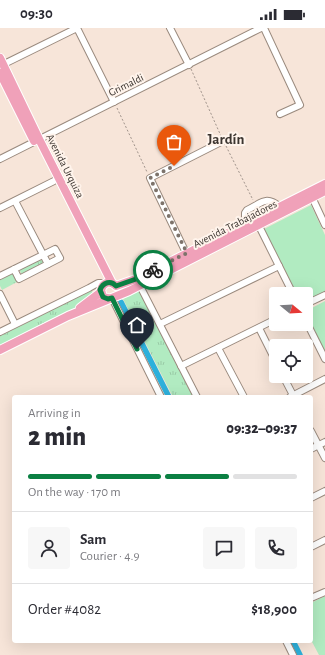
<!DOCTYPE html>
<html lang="en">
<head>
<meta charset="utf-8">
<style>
	:root { --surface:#fff; --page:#f7f7f7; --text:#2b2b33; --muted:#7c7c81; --line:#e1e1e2; --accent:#0b8043 }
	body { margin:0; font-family:"Alegreya Sans",sans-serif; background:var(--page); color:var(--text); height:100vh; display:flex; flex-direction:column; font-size:15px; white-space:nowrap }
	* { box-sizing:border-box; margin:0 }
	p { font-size:13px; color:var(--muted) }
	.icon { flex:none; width:22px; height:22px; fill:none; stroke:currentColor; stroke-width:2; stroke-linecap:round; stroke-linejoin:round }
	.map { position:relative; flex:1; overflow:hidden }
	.drawer { position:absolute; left:12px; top:367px; width:301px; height:248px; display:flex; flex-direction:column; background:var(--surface); border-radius:4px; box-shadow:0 4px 16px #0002 }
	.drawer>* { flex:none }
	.needle { width:26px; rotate:108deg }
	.buttons { position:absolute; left:269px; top:259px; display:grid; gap:8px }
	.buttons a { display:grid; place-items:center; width:44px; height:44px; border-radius:4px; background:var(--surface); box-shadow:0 4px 16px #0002; font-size:20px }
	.pin { position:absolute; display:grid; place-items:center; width:34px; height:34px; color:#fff; margin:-41px -17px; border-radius:50% 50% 50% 0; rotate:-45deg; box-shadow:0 0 4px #0007 }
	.pin .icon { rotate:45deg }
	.courier { position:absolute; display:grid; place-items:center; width:40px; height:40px; margin:-20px; border:3px solid #0b8043; border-radius:50%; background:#fff; color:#222; box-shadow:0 1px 5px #0007 }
	.head em { font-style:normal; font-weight:800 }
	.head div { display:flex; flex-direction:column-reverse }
	.head { display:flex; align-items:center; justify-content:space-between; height:68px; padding:0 16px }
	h1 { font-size:26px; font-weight:800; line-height:30px }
	.bar { display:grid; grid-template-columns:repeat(4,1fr); gap:6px 4px; align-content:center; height:48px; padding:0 16px }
	.bar i { height:5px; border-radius:3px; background:var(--line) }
	.bar .selected { background:var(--accent) }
	.bar p { grid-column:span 4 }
	.line { display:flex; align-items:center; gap:10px; padding:0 16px; border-top:1px solid var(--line) }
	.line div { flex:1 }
	.round { display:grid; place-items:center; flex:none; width:42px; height:42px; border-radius:4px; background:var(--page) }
	.status { display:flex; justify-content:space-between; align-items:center; height:28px; padding:0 20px; background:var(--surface); direction:ltr }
	.status svg { height:11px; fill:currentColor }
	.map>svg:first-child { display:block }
</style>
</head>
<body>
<div class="status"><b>09:30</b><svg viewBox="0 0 49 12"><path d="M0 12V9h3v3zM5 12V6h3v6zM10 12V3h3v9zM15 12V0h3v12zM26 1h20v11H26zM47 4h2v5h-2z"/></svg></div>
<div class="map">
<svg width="325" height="627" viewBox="0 0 325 627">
	<defs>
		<pattern id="grass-tufts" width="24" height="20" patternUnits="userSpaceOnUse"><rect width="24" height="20" fill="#b1ebc1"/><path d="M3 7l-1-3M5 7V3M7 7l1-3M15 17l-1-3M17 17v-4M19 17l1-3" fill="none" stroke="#99caa6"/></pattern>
	</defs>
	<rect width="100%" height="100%" fill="#f7e5d9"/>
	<g fill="url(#grass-tufts)">
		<path d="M42,230L45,235L22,247L19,241Z"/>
		<path d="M13,245L17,254L2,262L0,258V252Z"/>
		<path d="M91,262L94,266L68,285L0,319V308Z"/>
		<path d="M139,263L193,369H173L123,271Z"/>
	</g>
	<g fill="#b1ebc1">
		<path d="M311,177L325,207V264L306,274V266H297L264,201Z"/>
		<path d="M325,273V326L306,286V283Z"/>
		<path d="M325,568V627H319L311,612V575Z"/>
	</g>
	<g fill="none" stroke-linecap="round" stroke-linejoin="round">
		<g stroke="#2db0db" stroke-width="5.5">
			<path d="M121,274L169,369"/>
			<path d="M293,613L300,627"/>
		</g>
		<defs>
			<g id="minor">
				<path d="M170,0L189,37"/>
				<path d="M264,0L300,77L280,86"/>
				<path d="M0,38L77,0L114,74"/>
				<path d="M0,131L261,0"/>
				<path d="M311,167L325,197"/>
				<path d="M15,173L48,236"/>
				<path d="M0,180L54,153"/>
				<path d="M257,194L293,266"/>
				<path d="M245,196V185L247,182C262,175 266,167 280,179"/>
				<path d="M188,229L150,150L223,113"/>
				<path d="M0,248L55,221L60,230L19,251L14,241"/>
				<path d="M138,254L197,369"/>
				<path d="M0,266L15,296"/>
				<path d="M112,270L161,369"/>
				<path d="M306,276L325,267"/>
				<path d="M306,293L325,331"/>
				<path d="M160,296L279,238"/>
				<path d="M259,300L276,334"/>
				<path d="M0,304L89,260L98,255H105"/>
				<path d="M218,320L244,369"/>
				<path d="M181,338L276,291"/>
				<path d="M283,348L294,369"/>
				<path d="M290,369L325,351"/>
				<path d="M311,403L325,430"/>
				<path d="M311,421L325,414"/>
				<path d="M311,470L325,463"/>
				<path d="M311,519L325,512"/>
				<path d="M311,570L325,564"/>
				<path d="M286,613L293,627"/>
			</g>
			<g id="major">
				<path d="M0,30L39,111L112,255"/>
				<path d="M0,45L34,113"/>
				<path d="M116,258L136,251L325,156"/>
				<path d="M111,271L103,269L101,262C103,255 109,252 115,257"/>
				<path d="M80,280L101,264"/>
				<path d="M0,322L68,288L129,263L325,163"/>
			</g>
		</defs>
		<use href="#minor" stroke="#9a8a7e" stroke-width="8"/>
		<use href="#major" stroke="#fff" stroke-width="10"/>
		<g stroke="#a0938b" stroke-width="1" stroke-dasharray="2 2" stroke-linecap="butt">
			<path d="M191,41L221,108"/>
			<path d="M117,80L147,144"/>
			<path d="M226,118L253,172"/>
		</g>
		<use href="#minor" stroke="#fff" stroke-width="6"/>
		<use href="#major" stroke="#f0a1b9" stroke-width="8"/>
	</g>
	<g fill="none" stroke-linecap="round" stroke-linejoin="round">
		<path stroke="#7d736b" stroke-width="4" stroke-dasharray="0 7.2" d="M153,242L187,225L150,150L174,138"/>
		<path stroke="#0b8043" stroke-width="5" d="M137,321L112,270L108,271L103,269L100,262C103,254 111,252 116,258L136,251L153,242"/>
	</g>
	<g text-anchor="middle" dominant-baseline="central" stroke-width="4" stroke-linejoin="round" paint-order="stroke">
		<g font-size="11" fill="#3c3530" stroke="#fff4ec">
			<text transform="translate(126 57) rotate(-26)">Grimaldi</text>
			<text transform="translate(65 138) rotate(63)">Avenida Urquiza</text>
			<text transform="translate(235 196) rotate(-27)">Avenida Trabajadores</text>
		</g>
		<g font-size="15" font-weight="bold" fill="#3c3530" stroke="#fff4ec">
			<text x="226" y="111">Jardín</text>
		</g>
	</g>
</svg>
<div class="buttons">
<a><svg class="needle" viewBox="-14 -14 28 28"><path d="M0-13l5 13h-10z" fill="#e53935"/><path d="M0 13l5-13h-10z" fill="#7c7c81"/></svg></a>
<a><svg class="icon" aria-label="locate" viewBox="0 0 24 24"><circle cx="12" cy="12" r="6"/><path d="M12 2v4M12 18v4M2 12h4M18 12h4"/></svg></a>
</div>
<div class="pin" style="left:174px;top:138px;background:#ea580c"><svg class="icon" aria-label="bag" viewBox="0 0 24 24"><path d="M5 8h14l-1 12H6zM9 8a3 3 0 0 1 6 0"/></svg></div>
<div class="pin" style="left:137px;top:321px;background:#1f2937"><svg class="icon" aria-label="home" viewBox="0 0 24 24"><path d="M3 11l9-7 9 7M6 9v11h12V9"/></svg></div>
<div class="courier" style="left:153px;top:242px"><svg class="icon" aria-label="bike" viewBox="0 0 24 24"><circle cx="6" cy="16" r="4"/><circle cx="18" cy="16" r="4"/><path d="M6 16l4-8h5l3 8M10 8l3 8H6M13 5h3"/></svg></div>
<section class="drawer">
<div class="head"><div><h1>2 min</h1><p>Arriving in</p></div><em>09:32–09:37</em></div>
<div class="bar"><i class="selected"></i><i class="selected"></i><i class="selected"></i><i></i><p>On the way · 170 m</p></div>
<div class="line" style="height:72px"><a class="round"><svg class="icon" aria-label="person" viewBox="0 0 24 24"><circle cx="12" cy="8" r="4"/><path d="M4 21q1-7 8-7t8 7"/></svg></a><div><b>Sam</b><p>Courier · 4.9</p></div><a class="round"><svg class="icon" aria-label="chat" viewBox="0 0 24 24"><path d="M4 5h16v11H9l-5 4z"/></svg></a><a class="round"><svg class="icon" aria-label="phone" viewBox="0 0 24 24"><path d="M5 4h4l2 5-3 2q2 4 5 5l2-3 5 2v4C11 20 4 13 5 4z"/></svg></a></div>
<div class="line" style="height:52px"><div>Order #4082</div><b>$18,900</b></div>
</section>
</div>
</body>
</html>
